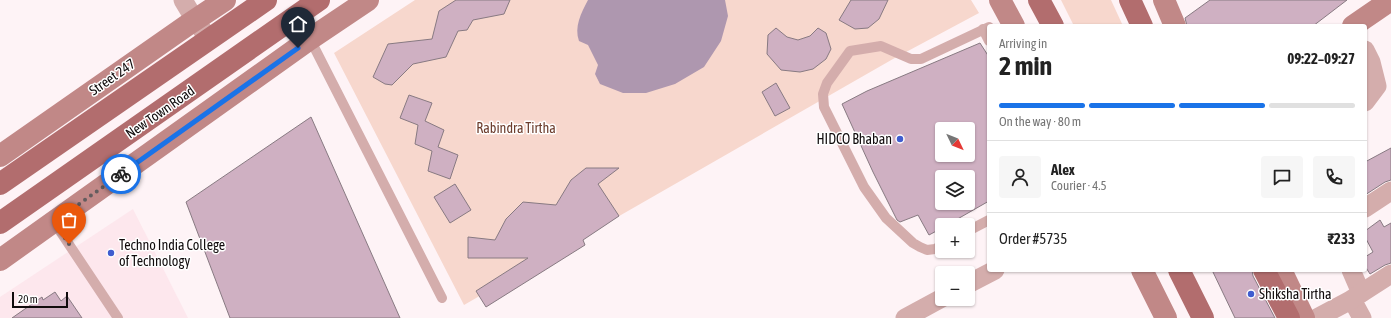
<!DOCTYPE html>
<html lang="en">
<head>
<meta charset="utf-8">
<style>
	:root { --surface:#fff; --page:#f6f6f6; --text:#222; --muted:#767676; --line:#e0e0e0; --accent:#1a73e8 }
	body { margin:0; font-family:"Asap Condensed",sans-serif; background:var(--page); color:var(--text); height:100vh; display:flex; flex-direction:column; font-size:15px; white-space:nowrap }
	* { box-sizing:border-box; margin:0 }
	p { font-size:13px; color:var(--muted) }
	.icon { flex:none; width:22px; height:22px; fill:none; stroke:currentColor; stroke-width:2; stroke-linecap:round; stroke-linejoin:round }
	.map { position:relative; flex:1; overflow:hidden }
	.side { position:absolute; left:987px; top:24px; width:380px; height:248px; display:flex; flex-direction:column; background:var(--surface); border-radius:4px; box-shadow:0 1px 3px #0004 }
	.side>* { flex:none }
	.needle { width:26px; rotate:133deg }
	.buttons { position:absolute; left:935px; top:122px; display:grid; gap:8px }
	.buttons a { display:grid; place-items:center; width:40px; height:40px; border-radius:4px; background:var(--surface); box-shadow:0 1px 3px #0004; font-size:20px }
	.scale { position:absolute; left:12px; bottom:10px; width:56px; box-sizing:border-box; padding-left:4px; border:2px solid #100b0c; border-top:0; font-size:11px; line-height:14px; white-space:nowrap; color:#100b0c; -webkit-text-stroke:3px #fff; paint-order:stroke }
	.pin { position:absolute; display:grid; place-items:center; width:34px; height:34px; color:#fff; margin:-41px -17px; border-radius:50% 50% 50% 0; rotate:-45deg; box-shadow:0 0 4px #0007 }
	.pin .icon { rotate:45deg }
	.courier { position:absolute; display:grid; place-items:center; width:40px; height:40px; margin:-20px; border:3px solid #1a73e8; border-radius:50%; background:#fff; color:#222; box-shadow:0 1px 5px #0007 }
	.headline em { font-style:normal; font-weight:700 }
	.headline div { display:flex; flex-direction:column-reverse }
	.headline { display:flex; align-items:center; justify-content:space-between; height:68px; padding:0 12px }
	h1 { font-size:26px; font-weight:700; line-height:30px }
	.bar { display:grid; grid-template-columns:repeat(4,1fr); gap:6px 4px; align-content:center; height:48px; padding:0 12px }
	.bar i { height:5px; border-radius:3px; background:var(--line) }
	.bar .active { background:var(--accent) }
	.bar p { grid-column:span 4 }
	.line { display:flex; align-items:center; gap:10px; padding:0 12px; border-top:1px solid var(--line) }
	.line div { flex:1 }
	.round { display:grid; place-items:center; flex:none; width:42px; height:42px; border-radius:4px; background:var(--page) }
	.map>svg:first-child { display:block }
</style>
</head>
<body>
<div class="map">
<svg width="1391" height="318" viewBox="0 0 1391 318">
	<rect width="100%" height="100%" fill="#fef3f6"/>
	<path fill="#fde7ed" d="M133,209L188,318H0V297Z"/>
	<g fill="#f7d7cd">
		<path d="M415,0H971L979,13L893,59L464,305L334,53Z"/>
		<path d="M1061,0H1111L1123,26H1074Z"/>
	</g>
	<path fill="#ae97af" d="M588,0H725L728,16L721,41L704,67L675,84L646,93H623L600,84L595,74L598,65L588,45L579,41C574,27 581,13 588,0Z"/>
	<g fill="#cfb0c2" stroke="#887a82" fill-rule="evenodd">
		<path d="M456,0H510L504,14L473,20L467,30L458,31L446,57L413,64L392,85L385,84L373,77L388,44L432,39L439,11Z"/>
		<path d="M851,0H888L879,19L868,28L855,29L839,20Z"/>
		<path d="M1210,0H1347L1313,26H1187L1185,18Z"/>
		<path d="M776,28L787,37L798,40L810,36L818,28L826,33L831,49L826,59L813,69L800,72L781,70L767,54L768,35Z"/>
		<path d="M980,43L989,57V201L947,225H942V228L929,235L918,215L900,222L897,220L873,172L842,104L867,91ZM942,129H968V155H942ZM942,177H968V203H942Z"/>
		<path d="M776,83L790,108L775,116L762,92Z"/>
		<path d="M409,95L432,103L425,121L444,130L438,147L458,155L450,179L428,171L432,151L415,144L418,125L400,118Z"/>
		<path d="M311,117L400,318H230L186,202Z"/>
		<path d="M1391,148V180L1385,182L1365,195V162Z"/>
		<path d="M586,168H619L598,184L619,216L583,240L585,245L486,307L476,291L528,258H468V237L495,240L506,219L523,202L556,205L571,180Z"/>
		<path d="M455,184L471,210L450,223L434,197Z"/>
		<path d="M1380,220L1384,227L1391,223V263L1385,265L1370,274L1365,266V257L1373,252L1365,237V231Z"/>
		<path d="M1212,270H1252L1253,276L1275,318H1235Z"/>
		<path d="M55,292L61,301L67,296L82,318H12L42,297L43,300Z"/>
	</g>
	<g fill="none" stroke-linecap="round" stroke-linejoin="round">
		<g stroke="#d4adac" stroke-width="10">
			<path d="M983,29L989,41"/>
			<path d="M310,39L442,298"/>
			<path d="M54,222L118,318"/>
			<path d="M968,231L989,220"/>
			<path d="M942,245L935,249L927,250L920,247L913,243L886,218L864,187L824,107L823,94L827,83L850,51L881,46L911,59H921L989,27"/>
		</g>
		<g stroke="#d4adac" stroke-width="19">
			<path d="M183,0L195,20L209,39"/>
			<path d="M1365,50L1371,62L1377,86L1365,102"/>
			<path d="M1365,208L1391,191"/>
			<path d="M1351,270L1361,293"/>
			<path d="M968,284L995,270"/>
			<path d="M1356,307L1362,318"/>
			<path d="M905,318L942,298"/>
			<path d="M1317,318L1349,301L1391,274"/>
		</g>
		<g stroke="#c18887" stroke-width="22">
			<path d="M1000,0L1014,26"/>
			<path d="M1164,0L1175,26"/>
			<path d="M1353,26L1391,0"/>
			<path d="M0,156L186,26L225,0"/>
			<path d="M0,260L310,39L368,0"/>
			<path d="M1142,270L1166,318"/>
			<path d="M1281,270L1304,318"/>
		</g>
		<g stroke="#b26d6e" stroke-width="22">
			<path d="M1039,0L1053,26"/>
			<path d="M1130,0L1142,26"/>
			<path d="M0,184L266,0"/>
			<path d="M0,223L319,0"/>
			<path d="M1179,270L1203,318"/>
			<path d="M1264,270L1289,318"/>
		</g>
	</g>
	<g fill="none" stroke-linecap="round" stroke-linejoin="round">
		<path stroke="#635c5e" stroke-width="4" stroke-dasharray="0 7.2" d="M69,244L54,222L121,174"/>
		<path stroke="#1a73e8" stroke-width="5" d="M121,174L298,48"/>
	</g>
	<g fill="#3f5dcf" stroke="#fff" stroke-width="1.5">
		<circle cx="900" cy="139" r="4"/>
		<circle cx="111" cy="253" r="4"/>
		<circle cx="1251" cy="294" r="4"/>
	</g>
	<g text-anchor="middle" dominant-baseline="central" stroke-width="3" stroke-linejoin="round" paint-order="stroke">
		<g font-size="14" fill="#100b0c" stroke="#fff">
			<text transform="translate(112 77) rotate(-35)">Street 247</text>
			<text transform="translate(160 112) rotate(-35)">New Town Road</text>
		</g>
		<g font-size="14" fill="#6c3c2c" stroke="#fff">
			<text x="516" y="128">Rabindra Tirtha</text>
		</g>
		<g font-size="14" fill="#100b0c" stroke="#fff" text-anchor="start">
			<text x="892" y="139" text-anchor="end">HIDCO Bhaban</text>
			<text x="119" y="245">Techno India College<tspan x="119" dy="16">of Technology</tspan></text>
			<text x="1259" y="294">Shiksha Tirtha</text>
		</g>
	</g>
</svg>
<div class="buttons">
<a><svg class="needle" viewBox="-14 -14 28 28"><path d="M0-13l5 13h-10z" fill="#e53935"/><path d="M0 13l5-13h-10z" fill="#767676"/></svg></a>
<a><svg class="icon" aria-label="layers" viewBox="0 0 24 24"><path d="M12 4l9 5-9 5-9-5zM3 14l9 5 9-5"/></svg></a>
<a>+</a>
<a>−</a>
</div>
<div class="scale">20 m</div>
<div class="pin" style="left:69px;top:244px;background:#ea580c"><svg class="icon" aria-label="bag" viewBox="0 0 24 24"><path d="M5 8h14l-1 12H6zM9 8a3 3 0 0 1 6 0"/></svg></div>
<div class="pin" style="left:298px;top:48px;background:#1f2937"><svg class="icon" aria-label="home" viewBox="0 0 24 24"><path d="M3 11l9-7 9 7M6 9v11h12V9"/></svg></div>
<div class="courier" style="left:121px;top:174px"><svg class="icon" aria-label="bike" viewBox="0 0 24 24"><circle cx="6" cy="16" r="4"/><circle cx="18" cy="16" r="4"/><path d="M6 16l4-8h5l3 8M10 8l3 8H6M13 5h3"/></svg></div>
<section class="side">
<div class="headline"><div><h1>2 min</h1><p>Arriving in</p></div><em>09:22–09:27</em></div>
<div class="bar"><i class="active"></i><i class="active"></i><i class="active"></i><i></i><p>On the way · 80 m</p></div>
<div class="line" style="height:72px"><a class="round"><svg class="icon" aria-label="person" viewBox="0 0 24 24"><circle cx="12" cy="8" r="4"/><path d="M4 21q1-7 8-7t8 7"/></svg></a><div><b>Alex</b><p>Courier · 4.5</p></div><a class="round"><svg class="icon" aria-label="chat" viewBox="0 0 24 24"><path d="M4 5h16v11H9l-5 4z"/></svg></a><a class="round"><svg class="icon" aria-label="phone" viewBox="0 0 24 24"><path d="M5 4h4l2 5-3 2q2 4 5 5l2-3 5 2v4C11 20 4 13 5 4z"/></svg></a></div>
<div class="line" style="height:52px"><div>Order #5735</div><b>₹233</b></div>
</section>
</div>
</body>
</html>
